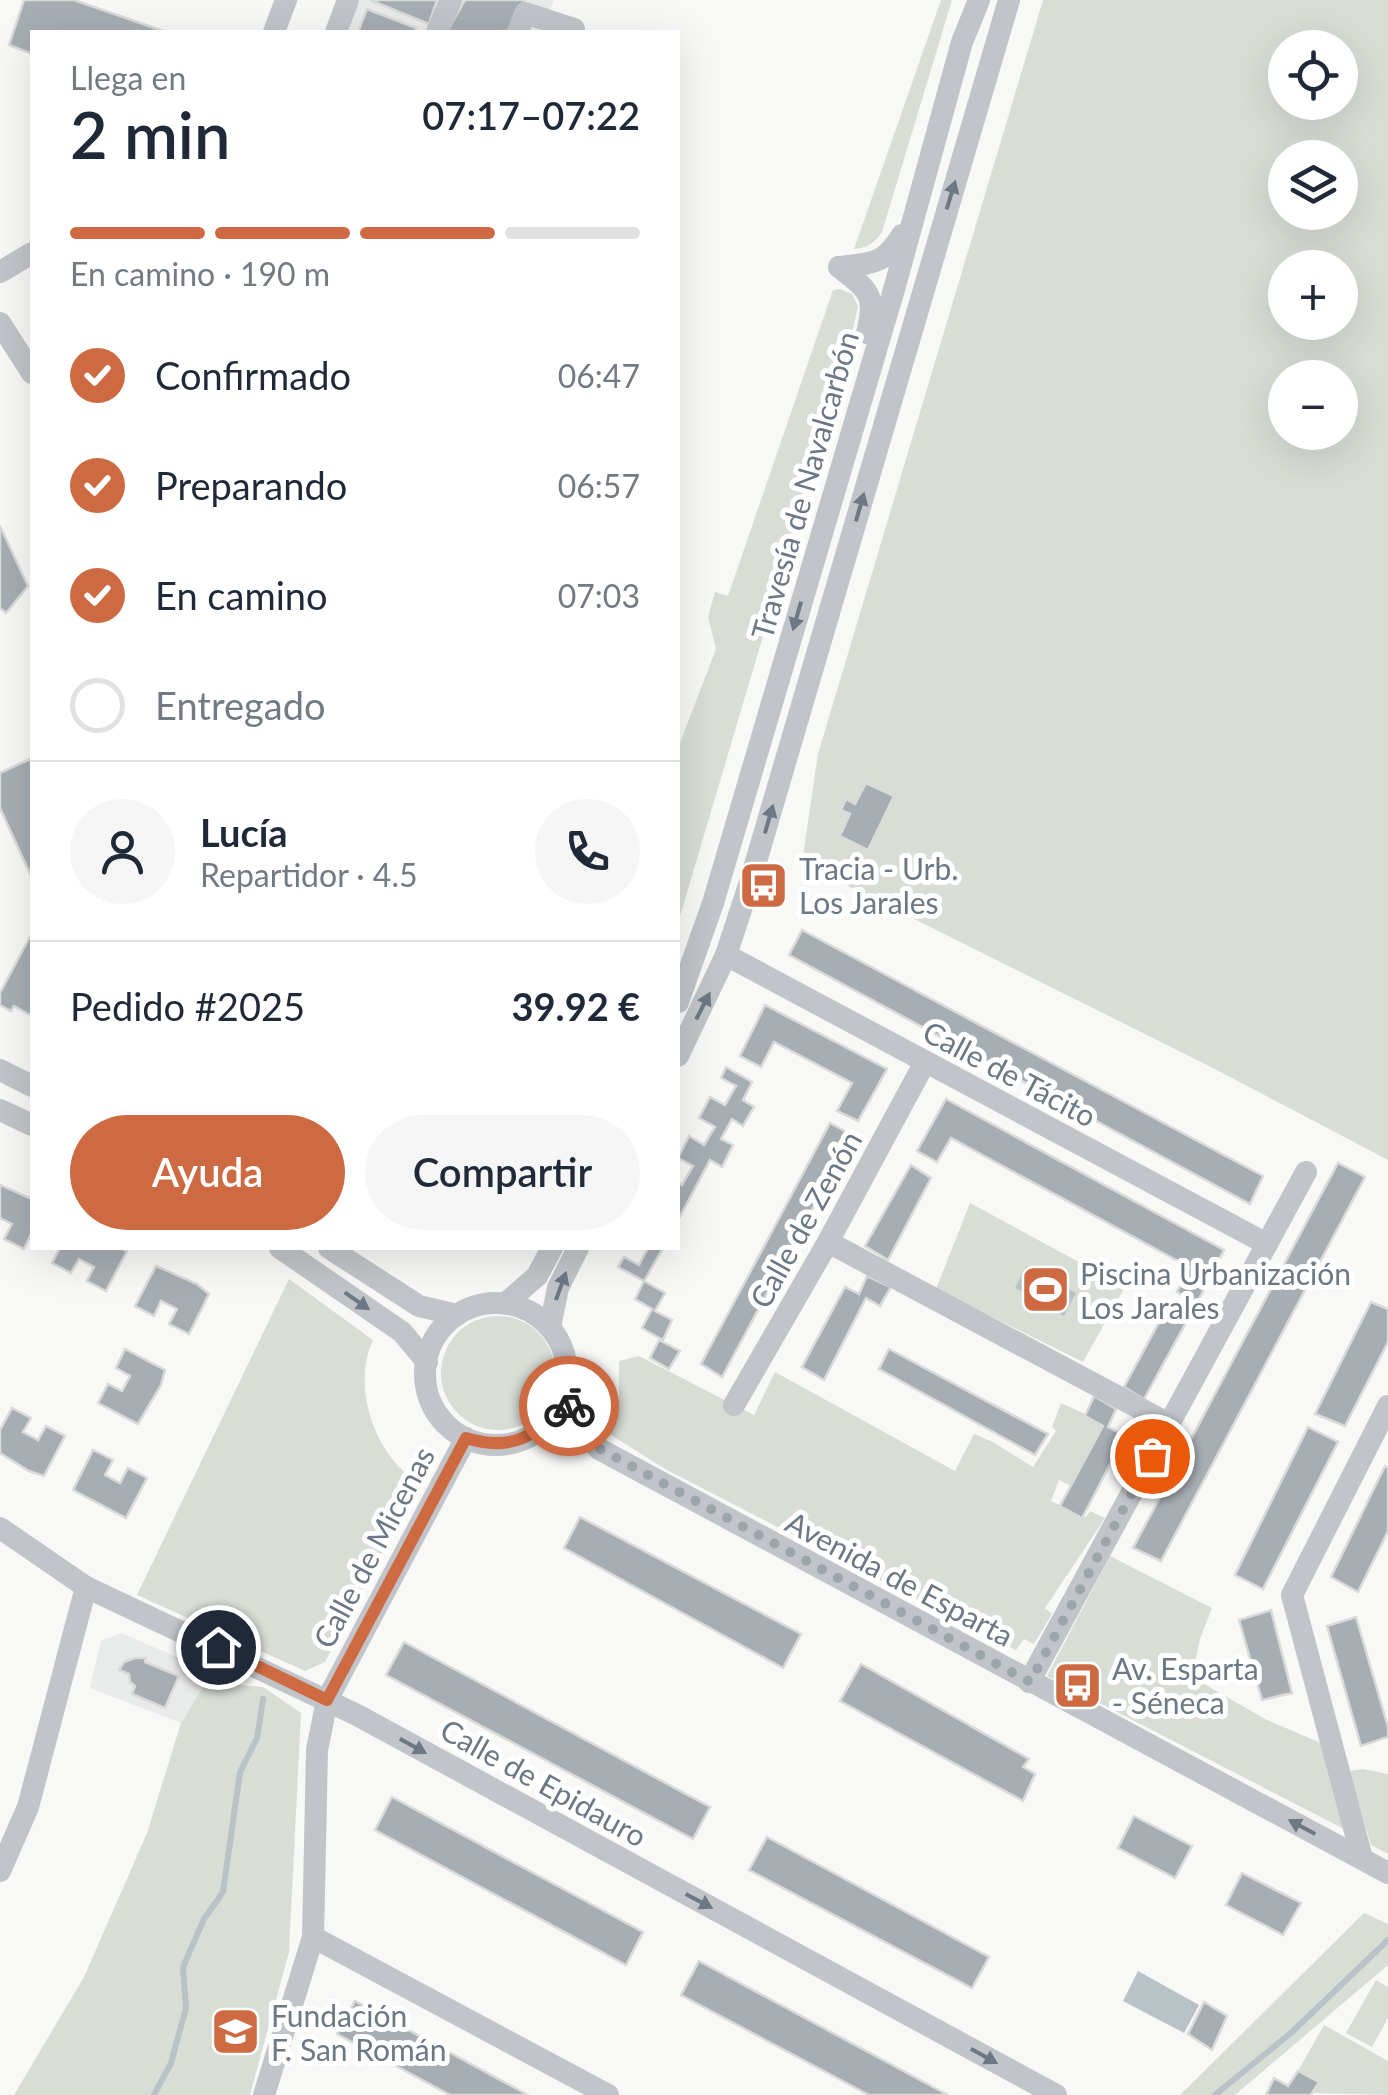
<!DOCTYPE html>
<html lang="es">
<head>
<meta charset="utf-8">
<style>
	:root { --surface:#fff; --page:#f6f6f7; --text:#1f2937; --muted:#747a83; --line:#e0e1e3; --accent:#ce6a42 }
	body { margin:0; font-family:Lato,sans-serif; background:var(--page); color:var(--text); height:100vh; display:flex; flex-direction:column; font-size:38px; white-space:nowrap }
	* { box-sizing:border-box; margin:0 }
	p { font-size:32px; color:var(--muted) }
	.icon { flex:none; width:55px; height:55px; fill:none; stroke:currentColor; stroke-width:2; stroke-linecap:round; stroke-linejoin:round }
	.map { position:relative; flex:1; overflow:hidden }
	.sheet { position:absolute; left:30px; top:30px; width:650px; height:1220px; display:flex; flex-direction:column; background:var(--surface); border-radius:0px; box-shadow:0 10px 40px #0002 }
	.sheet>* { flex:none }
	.fabs { position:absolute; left:1268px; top:30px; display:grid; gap:20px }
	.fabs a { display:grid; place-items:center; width:90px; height:90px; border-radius:50%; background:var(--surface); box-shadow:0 10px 40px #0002; font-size:50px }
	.pin { position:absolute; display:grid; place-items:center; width:85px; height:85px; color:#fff; margin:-42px; border:5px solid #fff; border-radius:50%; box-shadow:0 2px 10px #0007 }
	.courier { position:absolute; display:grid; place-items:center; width:100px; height:100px; margin:-50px; border:8px solid #ce6a42; border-radius:50%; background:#fff; color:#222; box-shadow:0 2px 12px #0007 }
	.summary em { font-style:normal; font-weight:600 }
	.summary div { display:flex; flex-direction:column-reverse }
	.summary { display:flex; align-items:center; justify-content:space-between; height:170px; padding:0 40px }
	h1 { font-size:65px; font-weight:600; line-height:75px }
	.bar { display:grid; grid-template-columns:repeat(4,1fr); gap:15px 10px; align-content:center; height:120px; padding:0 40px }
	.bar i { height:12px; border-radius:8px; background:var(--line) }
	.bar .on { background:var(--accent) }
	.bar p { grid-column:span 4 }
	.line { display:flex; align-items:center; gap:25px; padding:0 40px; border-top:2px solid var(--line) }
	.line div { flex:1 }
	.round { display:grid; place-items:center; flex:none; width:105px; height:105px; border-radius:52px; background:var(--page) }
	ol { padding:0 40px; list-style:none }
	li { display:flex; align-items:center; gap:30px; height:110px }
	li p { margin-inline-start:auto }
	li .icon { padding:10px; border-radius:50%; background:var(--accent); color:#fff; stroke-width:4 }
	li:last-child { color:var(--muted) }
	li i { width:55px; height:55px; border:5px solid var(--line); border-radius:50% }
	.button { display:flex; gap:20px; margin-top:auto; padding:20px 40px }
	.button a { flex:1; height:115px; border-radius:60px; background:var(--accent); color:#fff; font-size:40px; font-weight:600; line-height:115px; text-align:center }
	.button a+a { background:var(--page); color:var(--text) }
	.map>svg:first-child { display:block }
</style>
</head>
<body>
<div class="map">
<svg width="1388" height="2095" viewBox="0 0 1388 2095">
	<rect width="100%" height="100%" fill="#f8f9f7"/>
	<g fill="#e9eaea">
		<path d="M341,0H554L541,32H329Z"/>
		<path d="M121,1633L212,1672L181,1723L90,1688L101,1641Z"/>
	</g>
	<g fill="#d8ddd6" fill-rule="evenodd">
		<path d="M941,0H952L882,232C875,243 867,248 854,249Z"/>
		<path d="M1043,0H1388V1160L1209,1066L802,863L818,754ZM1285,48H1340V102H1285ZM1285,158H1340V212H1285ZM1285,268H1340V322H1285ZM1285,378H1340V432H1285Z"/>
		<path d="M840,289L852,294L858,306L852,334L823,418L766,626L678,923V748L716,649L708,617L715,592L728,596L833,290Z"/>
		<path d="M970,1203L1125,1287L1083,1362L936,1289Z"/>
		<path d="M289,1279L373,1340C351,1387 375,1457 419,1483L325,1662L305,1671L137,1595Z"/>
		<circle cx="498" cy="1373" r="57"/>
		<path d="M639,1356L754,1415L775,1372L955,1471L974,1434L993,1442L1033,1467L1056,1431L1052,1427L1061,1403L1107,1424L1073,1487L1059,1480L1051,1501L1086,1517L1090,1511L1105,1518L1045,1608L1052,1614L1034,1644L1024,1639L1016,1650L667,1470L606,1432L619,1408V1361Z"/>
		<path d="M1110,1556L1212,1608L1200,1639L1192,1677L1265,1719L1321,1743L1344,1826L1342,1828L1047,1676Z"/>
		<path d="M206,1682L263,1687L301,1713L289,1952L250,2095H14L84,1977L147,1833L181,1723Z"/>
		<path d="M1363,1769L1388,1774V1854L1371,1845L1349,1771Z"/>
		<path d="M1364,1913L1388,1924V1965L1235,2095H1180Z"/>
		<path d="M1376,1980L1388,1987V2018L1372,2047L1346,2033Z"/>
		<path d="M1324,2025L1388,2061V2095L1313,2093L1318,2082L1298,2071Z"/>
	</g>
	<g fill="#b9c2c7">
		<path d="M1026,1266L1076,1293L1064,1316L1015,1288Z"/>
		<path d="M1138,1971L1199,2005L1184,2033L1123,2001Z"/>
	</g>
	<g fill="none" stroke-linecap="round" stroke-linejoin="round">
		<g stroke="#b9c2c7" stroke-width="6">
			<path d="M154,2095L171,2063L186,2008L183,1967L204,1919L223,1892L240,1772L257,1738L263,1699"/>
			<path d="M1215,2095L1292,2032L1388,1940"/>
		</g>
	</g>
	<g fill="#a6adb3" stroke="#dadad9" stroke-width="2.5">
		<path d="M24,0H74L166,32H32V54L9,45Z"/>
		<path d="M370,0H437L429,24Z"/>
		<path d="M465,0H525L507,32H447Z"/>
		<path d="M367,9L416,28L415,32H358Z"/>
		<path d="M0,526L28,586L6,613L0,608Z"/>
		<path d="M30,759L32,764V878L0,808V773Z"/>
		<path d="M866,783L894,796L868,850L840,836L850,814L841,810L846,799L855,804Z"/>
		<path d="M802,930L1263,1176L1250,1204L789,955Z"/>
		<path d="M32,933V1016L14,1006L11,1011L0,1005V993Z"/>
		<path d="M765,1005L887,1069L858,1121L837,1111L852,1083L774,1042L761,1067L740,1056Z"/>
		<path d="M726,1067L752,1082L743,1100L754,1107L743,1126L732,1119L721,1139L733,1145L722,1167L710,1160L678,1220V1182L682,1185L693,1166L678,1158L689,1136L704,1145L715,1127L699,1118L710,1097L725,1105L736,1086L721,1078Z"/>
		<path d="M946,1099L1224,1250L1197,1303L1177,1292L1189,1267L951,1138L937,1162L917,1151Z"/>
		<path d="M830,1123L852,1135L722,1377L701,1364Z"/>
		<path d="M1338,1163L1365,1177L1161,1561L1133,1548Z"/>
		<path d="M911,1165L931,1178L888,1260L865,1246Z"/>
		<path d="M0,1185L32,1199V1232L24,1249L4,1239L12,1224L0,1218Z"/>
		<path d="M60,1248H120L127,1251L106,1291L87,1281L94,1267L79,1259L71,1273L52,1263Z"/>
		<path d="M648,1248H663L644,1281L618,1267L624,1257L639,1265Z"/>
		<path d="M156,1266L197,1284L209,1294L189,1334L169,1324L177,1309L161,1301L154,1316L135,1306Z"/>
		<path d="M867,1276L891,1287L880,1306L866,1298L824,1380L802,1367L845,1287L859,1294Z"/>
		<path d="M644,1281L665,1293L655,1311L672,1320L663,1340L642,1328L652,1309L635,1299Z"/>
		<path d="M1371,1302L1388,1309V1342L1345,1426L1315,1414Z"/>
		<path d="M1168,1306L1189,1317L1144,1399L1124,1387Z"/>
		<path d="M659,1340L680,1351L669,1369L650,1358Z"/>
		<path d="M125,1349L165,1370L161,1385L138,1424L98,1403L108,1384L122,1391L130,1376L116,1368Z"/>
		<path d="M889,1349L1048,1434L1035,1455L879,1369Z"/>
		<path d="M1094,1396L1116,1409L1108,1427L1125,1436L1082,1518L1060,1506L1103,1426L1085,1416Z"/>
		<path d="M12,1408L31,1418L23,1432L38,1440L46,1426L65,1436L44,1476L29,1471L0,1453V1430Z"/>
		<path d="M1308,1427L1338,1442L1263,1589L1235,1575Z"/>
		<path d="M93,1450L113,1460L105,1475L120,1483L128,1468L147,1478L126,1518L73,1490Z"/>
		<path d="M1385,1466L1388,1468V1531L1358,1592L1331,1577Z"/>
		<path d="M580,1517L801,1634L783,1668L564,1548Z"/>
		<path d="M1271,1610L1292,1693L1262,1700L1239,1620Z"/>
		<path d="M1356,1617L1388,1727V1737L1361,1746L1327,1626Z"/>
		<path d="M404,1642L710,1807L693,1839L386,1675Z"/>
		<path d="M135,1658H146L145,1662L179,1676L165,1708L132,1694L135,1686L130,1682L129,1674L119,1670L124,1662Z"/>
		<path d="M861,1664L1029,1759L1023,1767L1035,1774L1023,1801L840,1701Z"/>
		<path d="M392,1797L643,1932L626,1965L375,1830Z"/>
		<path d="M1134,1816L1192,1846L1175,1878L1118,1848Z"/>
		<path d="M767,1837L989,1957L972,1988L749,1870Z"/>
		<path d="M1242,1873L1301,1903L1283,1935L1226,1905Z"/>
		<path d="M699,1961L948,2095H869L681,1995Z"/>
		<path d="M355,2001L528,2095H450L337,2034Z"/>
		<path d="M1204,2002L1227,2016L1212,2050L1188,2034Z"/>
		<path d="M1298,2071L1319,2082L1311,2095H1266L1274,2078L1288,2086Z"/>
	</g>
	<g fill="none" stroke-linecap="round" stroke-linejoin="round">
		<g stroke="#c1c4c8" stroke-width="22">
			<path d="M274,32L286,0"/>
			<path d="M336,32L348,0"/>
			<path d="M437,32L451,0"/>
			<path d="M518,32L525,13L574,29"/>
			<path d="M839,267C868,290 877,294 867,333"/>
			<path d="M839,267C872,263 884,265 902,235"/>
			<path d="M0,272L32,253"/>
			<path d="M0,323L32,373"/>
			<path d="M726,955L1267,1244"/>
			<path d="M678,1002L713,903L895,286L962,42L979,0"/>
			<path d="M678,1056L726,955L750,882L1009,0"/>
			<path d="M0,1070L32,1086"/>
			<path d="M0,1110L32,1125"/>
			<path d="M828,1242L1169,1424"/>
			<path d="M280,1248L402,1332L427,1362"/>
			<path d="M329,1248L419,1306L457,1315"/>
			<path d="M506,1303L537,1276L552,1248"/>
			<circle cx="496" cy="1374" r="71"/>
			<path d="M550,1327L558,1288L578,1248"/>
			<path d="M564,1396L585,1434L599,1449L1388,1873"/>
			<path d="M734,1405L828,1242L925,1062"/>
			<path d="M0,1528L86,1587L357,1715L1056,2095"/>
			<path d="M1029,1682L1306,1172"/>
			<path d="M1362,1858L1292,1595L1388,1406"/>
			<path d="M0,1871L28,1807L86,1587"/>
			<path d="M313,1937L608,2095"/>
			<path d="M264,2095L313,1937L317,1750L327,1700L466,1438"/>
		</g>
	</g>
	<defs><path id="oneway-solid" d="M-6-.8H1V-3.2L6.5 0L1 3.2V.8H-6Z" transform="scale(2.5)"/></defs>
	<g fill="#6c7884">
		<use href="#oneway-solid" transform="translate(951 195) rotate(-73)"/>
		<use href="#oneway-solid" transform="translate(860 507) rotate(-74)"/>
		<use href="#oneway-solid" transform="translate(797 616) rotate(106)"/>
		<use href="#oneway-solid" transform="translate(769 819) rotate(-74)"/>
		<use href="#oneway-solid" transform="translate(703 1006) rotate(-63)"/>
		<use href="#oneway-solid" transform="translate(561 1286) rotate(-70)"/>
		<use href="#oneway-solid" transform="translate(357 1301) rotate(35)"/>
		<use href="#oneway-solid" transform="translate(413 1746) rotate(29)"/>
		<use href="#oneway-solid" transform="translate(1302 1827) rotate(-152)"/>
		<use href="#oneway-solid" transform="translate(699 1901) rotate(28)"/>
		<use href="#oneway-solid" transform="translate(984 2056) rotate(29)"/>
	</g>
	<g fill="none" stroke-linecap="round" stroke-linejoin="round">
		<path stroke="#9da5ac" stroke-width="10" stroke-dasharray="0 18" d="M569,1406L585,1434L600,1449L1030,1682L1152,1456"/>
		<path stroke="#ce6a42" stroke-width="12" d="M218,1647L327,1700L466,1438C510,1452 542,1437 564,1396L569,1406"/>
	</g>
	<defs>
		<symbol id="bus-square" viewBox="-11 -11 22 22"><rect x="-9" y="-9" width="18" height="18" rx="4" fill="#ce6a42" stroke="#fff"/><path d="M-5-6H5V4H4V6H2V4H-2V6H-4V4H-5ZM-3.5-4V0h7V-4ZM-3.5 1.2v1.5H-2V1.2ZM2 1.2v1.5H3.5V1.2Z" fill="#fff"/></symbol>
		<symbol id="stadium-square" viewBox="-11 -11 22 22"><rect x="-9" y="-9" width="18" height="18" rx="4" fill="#ce6a42" stroke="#fff"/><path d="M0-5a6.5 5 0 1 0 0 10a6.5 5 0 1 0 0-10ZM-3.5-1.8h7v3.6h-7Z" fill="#fff"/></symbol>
		<symbol id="school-square" viewBox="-11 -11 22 22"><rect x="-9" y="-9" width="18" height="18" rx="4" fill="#ce6a42" stroke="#fff"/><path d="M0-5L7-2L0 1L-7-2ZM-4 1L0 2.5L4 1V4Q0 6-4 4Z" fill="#fff"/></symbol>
	</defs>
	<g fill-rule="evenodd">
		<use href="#bus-square" x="736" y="858" width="55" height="55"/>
		<use href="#stadium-square" x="1018" y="1262" width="55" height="55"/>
		<use href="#bus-square" x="1050" y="1658" width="55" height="55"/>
		<use href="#school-square" x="208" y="2004" width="55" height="55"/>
	</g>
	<g text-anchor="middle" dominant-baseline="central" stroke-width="10" stroke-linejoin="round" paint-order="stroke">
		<g font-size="30" fill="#6c7884" stroke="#fff">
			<text transform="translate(804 485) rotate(-74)">Travesía de Navalcarbón</text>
			<text transform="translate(1010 1073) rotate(28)">Calle de Tácito</text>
			<text transform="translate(805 1219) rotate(-61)">Calle de Zenón</text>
			<text transform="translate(373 1547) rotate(-62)">Calle de Micenas</text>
			<text transform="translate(900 1578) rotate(28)">Avenida de Esparta</text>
			<text transform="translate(544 1782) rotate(29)">Calle de Epidauro</text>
		</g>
		<g font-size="30" fill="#6c7884" stroke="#fff" text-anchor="start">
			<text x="799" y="868">Tracia - Urb.<tspan x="799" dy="34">Los Jarales</tspan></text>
			<text x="1080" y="1273">Piscina Urbanización<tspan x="1080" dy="34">Los Jarales</tspan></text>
			<text x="1112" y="1668">Av. Esparta<tspan x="1112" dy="34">- Séneca</tspan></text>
			<text x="271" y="2015">Fundación<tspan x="271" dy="34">F. San Román</tspan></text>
		</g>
	</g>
</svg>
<div class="fabs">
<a><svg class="icon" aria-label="locate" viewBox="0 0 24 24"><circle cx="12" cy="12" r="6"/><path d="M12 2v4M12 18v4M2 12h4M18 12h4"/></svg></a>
<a><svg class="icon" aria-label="layers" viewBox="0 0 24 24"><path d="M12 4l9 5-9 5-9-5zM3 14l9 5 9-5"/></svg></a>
<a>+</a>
<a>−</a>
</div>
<div class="pin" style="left:1152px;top:1456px;background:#ea580c"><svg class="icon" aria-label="bag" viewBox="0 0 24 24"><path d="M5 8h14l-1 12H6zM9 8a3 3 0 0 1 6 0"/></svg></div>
<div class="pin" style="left:218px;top:1647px;background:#1f2937"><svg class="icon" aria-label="home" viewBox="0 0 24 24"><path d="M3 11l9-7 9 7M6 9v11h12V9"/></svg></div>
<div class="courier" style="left:569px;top:1406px"><svg class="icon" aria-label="bike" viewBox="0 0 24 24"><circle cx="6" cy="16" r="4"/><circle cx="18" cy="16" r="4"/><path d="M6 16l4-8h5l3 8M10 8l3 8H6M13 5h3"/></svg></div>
<section class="sheet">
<div class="summary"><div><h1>2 min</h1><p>Llega en</p></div><em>07:17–07:22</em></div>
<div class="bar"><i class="on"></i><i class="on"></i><i class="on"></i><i></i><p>En camino · 190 m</p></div>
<ol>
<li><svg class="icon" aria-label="check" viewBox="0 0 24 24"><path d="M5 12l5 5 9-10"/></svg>Confirmado<p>06:47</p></li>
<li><svg class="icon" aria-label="check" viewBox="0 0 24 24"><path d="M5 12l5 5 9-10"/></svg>Preparando<p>06:57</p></li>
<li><svg class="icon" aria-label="check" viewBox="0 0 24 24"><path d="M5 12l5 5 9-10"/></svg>En camino<p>07:03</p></li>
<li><i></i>Entregado</li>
</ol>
<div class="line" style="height:180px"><a class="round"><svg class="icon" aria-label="person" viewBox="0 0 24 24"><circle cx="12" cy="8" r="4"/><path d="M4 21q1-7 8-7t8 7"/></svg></a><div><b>Lucía</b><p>Repartidor · 4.5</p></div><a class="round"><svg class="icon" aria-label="phone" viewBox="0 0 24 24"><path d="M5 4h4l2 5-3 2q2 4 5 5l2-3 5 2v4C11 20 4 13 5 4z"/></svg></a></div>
<div class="line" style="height:130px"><div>Pedido #2025</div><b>39.92 €</b></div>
<div class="button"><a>Ayuda</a><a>Compartir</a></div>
</section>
</div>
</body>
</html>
